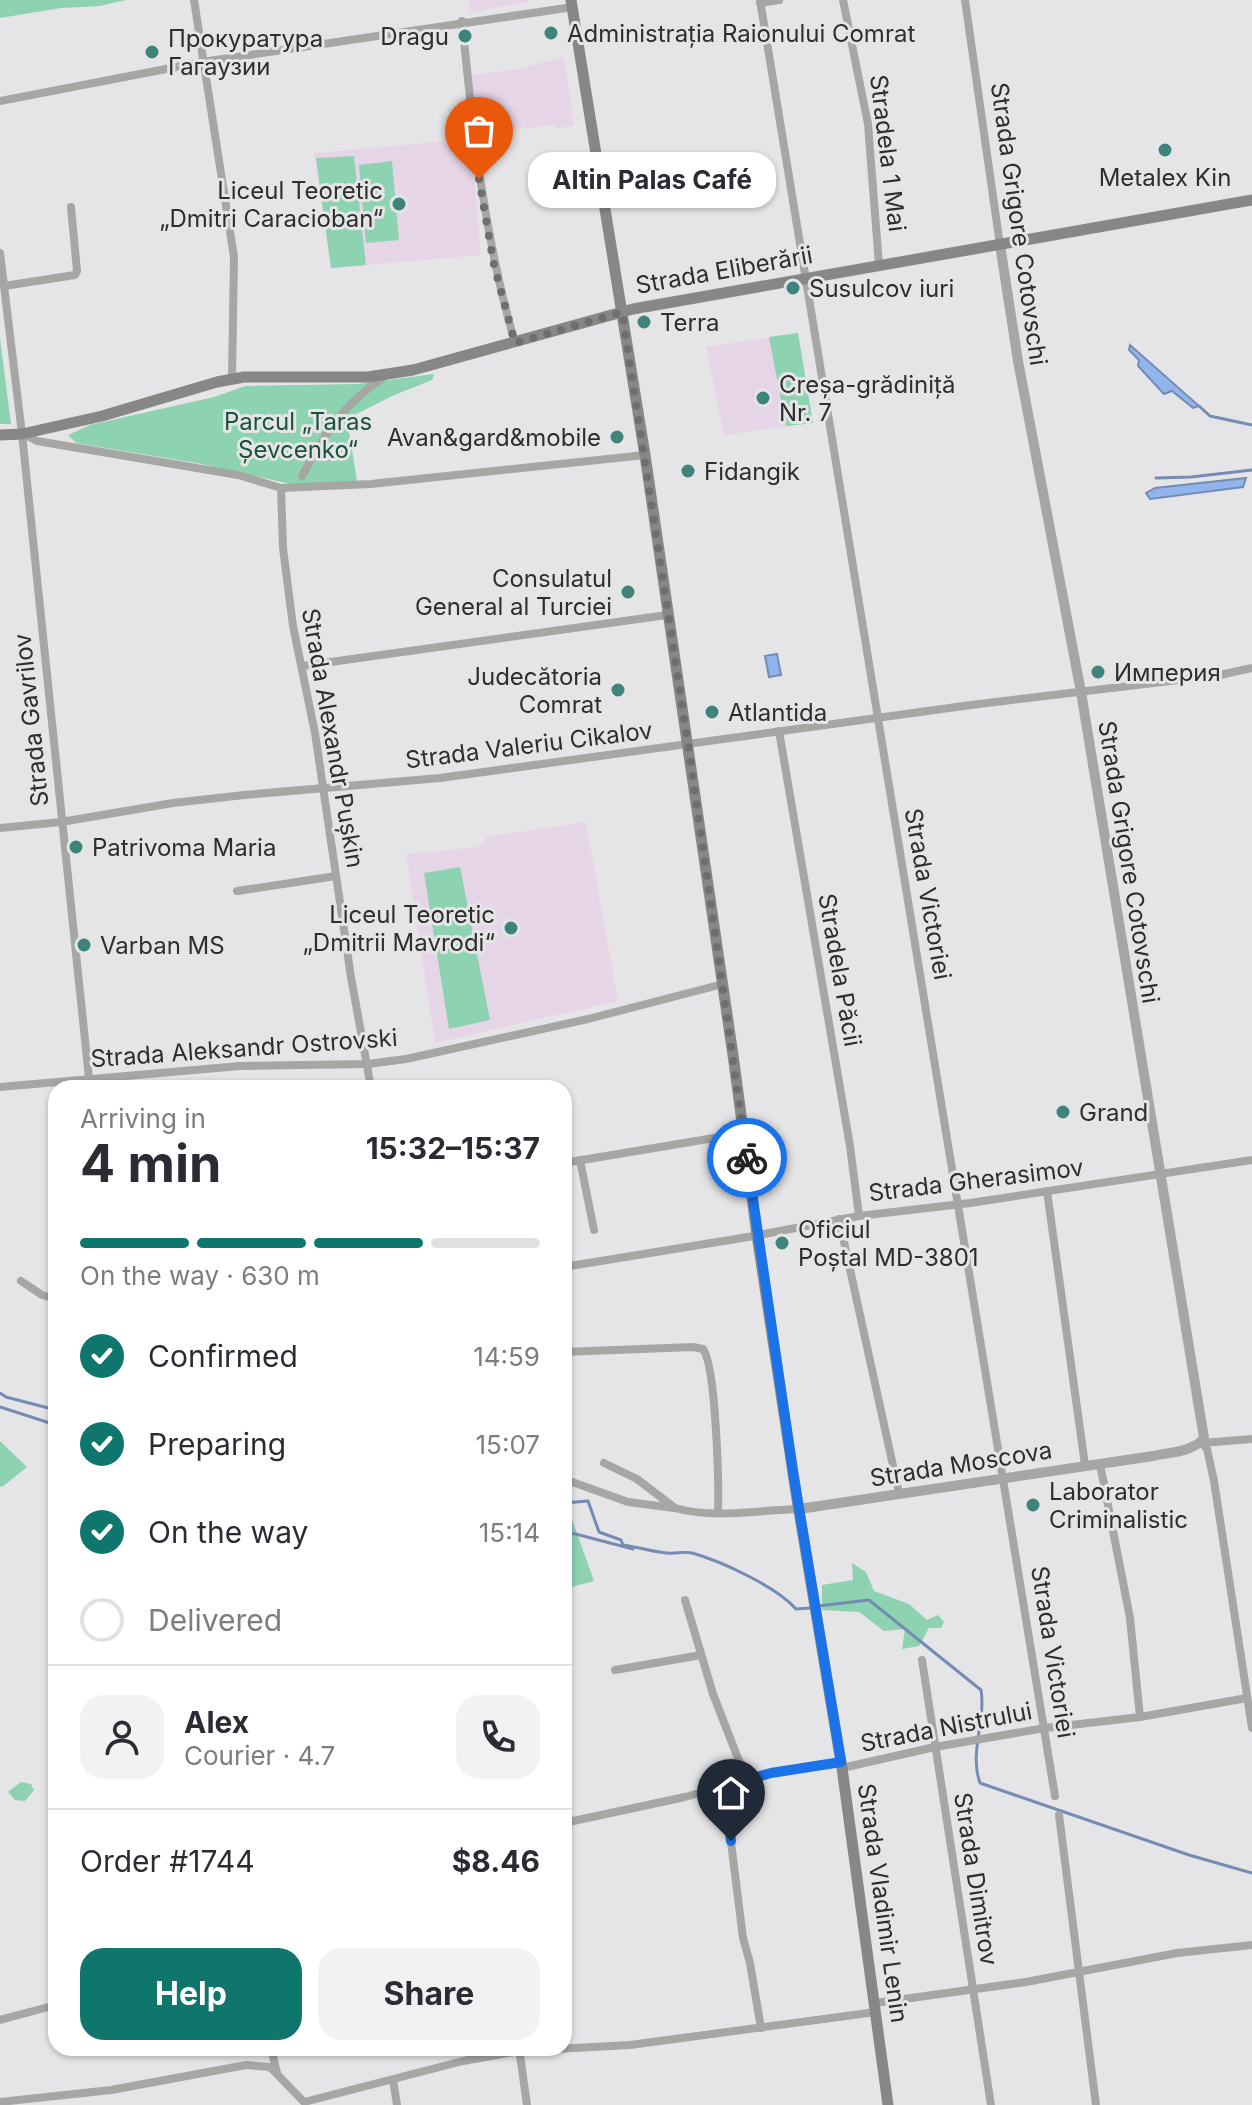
<!DOCTYPE html>
<html lang="en">
<head>
<meta charset="utf-8">
<style>
	:root { --surface:#fff; --page:#f2f2f3; --text:#2b2b33; --muted:#7c7c81; --line:#e1e1e2; --accent:#0f766e }
	body { margin:0; font-family:Inter,sans-serif; background:var(--page); color:var(--text); height:100vh; display:flex; flex-direction:column; font-size:30px; white-space:nowrap }
	* { box-sizing:border-box; margin:0 }
	p { font-size:26px; color:var(--muted) }
	.icon { flex:none; width:44px; height:44px; fill:none; stroke:currentColor; stroke-width:2; stroke-linecap:round; stroke-linejoin:round }
	.map { position:relative; flex:1; overflow:hidden }
	.side { position:absolute; left:48px; top:1080px; width:524px; height:976px; display:flex; flex-direction:column; background:var(--surface); border-radius:24px; box-shadow:0 2px 6px #0004 }
	.side>* { flex:none }
	.pin { position:absolute; display:grid; place-items:center; width:68px; height:68px; color:#fff; margin:-82px -34px; border-radius:50% 50% 50% 0; rotate:-45deg; box-shadow:0 0 8px #0007 }
	.pin .icon { rotate:45deg }
	.courier { position:absolute; display:grid; place-items:center; width:80px; height:80px; margin:-40px; border:6px solid #1a73e8; border-radius:50%; background:#fff; color:#222; box-shadow:0 2px 10px #0007 }
	.bubble { position:absolute; height:56px; border-radius:24px; background:var(--surface); box-shadow:0 2px 6px #0004; font-size:26px; font-weight:700; line-height:56px; text-align:center }
	.summary em { font-style:normal; font-weight:700 }
	.summary div { display:flex; flex-direction:column-reverse }
	.summary { display:flex; align-items:center; justify-content:space-between; height:136px; padding:0 32px }
	h1 { font-size:52px; font-weight:700; line-height:60px }
	.bar { display:grid; grid-template-columns:repeat(4,1fr); gap:12px 8px; align-content:center; height:96px; padding:0 32px }
	.bar i { height:10px; border-radius:6px; background:var(--line) }
	.bar .on { background:var(--accent) }
	.bar p { grid-column:span 4 }
	.line { display:flex; align-items:center; gap:20px; padding:0 32px; border-top:2px solid var(--line) }
	.line div { flex:1 }
	.round { display:grid; place-items:center; flex:none; width:84px; height:84px; border-radius:24px; background:var(--page) }
	ol { padding:0 32px; list-style:none }
	li { display:flex; align-items:center; gap:24px; height:88px }
	li p { margin-inline-start:auto }
	li .icon { padding:8px; border-radius:50%; background:var(--accent); color:#fff; stroke-width:4 }
	li:last-child { color:var(--muted) }
	li i { width:44px; height:44px; border:4px solid var(--line); border-radius:50% }
	.button { display:flex; gap:16px; margin-top:auto; padding:16px 32px }
	.button a { flex:1; height:92px; border-radius:24px; background:var(--accent); color:#fff; font-size:32px; font-weight:700; line-height:92px; text-align:center }
	.button a+a { background:var(--page); color:var(--text) }
	.map>svg:first-child { display:block }
</style>
</head>
<body>
<div class="map">
<svg width="1252" height="2105" viewBox="0 0 1252 2105">
	<rect width="100%" height="100%" fill="#e5e5e7"/>
	<g fill="#e6d5e6">
		<path d="M469,0H527L528,2L471,12Z"/>
		<path d="M564,57L574,126L558,128L552,125L478,134L472,75L517,69Z"/>
		<path d="M471,139L481,255L331,268L314,153Z"/>
		<path d="M798,333L813,423L724,435L706,347Z"/>
		<path d="M586,822L618,1001L435,1043L406,854L479,847L487,837Z"/>
	</g>
	<g fill="#8dd2b1">
		<path d="M0,0H126L100,6L61,8L0,18Z"/>
		<path d="M354,156L366,265L331,268L316,158Z"/>
		<path d="M392,161L399,240L366,243L359,165Z"/>
		<path d="M798,333L813,423L786,426L769,337Z"/>
		<path d="M0,338L11,424H0Z"/>
		<path d="M434,374L432,380L392,396L347,419L357,481L299,486L202,464L76,443L68,435L90,425L214,397L245,386L358,384Z"/>
		<path d="M460,867L490,1020L449,1029L424,873Z"/>
		<path d="M0,1441L27,1467L2,1487L0,1486Z"/>
		<path d="M572,1519L594,1581L564,1589V1520Z"/>
		<path d="M852,1563L866,1572L874,1591L909,1604L927,1620L938,1615L944,1622L941,1628H929L919,1646L902,1649L905,1629L884,1631L859,1612L822,1610V1585L853,1580Z"/>
		<path d="M21,1782L31,1784L34,1790L25,1801L15,1800L8,1792Z"/>
	</g>
	<g fill="#92b4ec" stroke="#748cb3" stroke-width="2">
		<path d="M1130,345L1199,406L1193,408L1172,391L1164,394L1138,366L1139,360L1129,350Z"/>
		<path d="M1246,478L1243,487L1150,499L1146,493L1155,488Z"/>
		<path d="M777,654L781,675L769,677L765,656Z"/>
	</g>
	<g fill="none" stroke-linecap="round" stroke-linejoin="round">
		<g stroke="#748cb3" stroke-width="3">
			<path d="M1199,406L1210,416L1252,425"/>
			<path d="M1156,478L1191,477L1252,470"/>
			<path d="M0,1393L6,1397L56,1410"/>
			<path d="M0,1407L56,1425"/>
			<path d="M564,1503L588,1501L599,1532L621,1540L623,1545C638,1547 653,1552 667,1553C675,1554 684,1551 692,1553C721,1561 777,1587 796,1609L810,1608"/>
			<path d="M564,1531L633,1549"/>
			<path d="M818,1606L869,1600L981,1690C986,1721 969,1753 980,1783L1189,1855L1252,1873"/>
		</g>
		<g stroke="#a6a6a5" stroke-width="8">
			<path d="M194,0L234,257L232,379"/>
			<path d="M760,0L1055,1796"/>
			<path d="M843,0L868,124L879,265"/>
			<path d="M965,0L1000,245"/>
			<path d="M760,3L779,0"/>
			<path d="M462,21C473,132 484,236 515,343"/>
			<path d="M0,101L202,62L573,7"/>
			<path d="M0,253L22,434L90,1088"/>
			<path d="M4,286L75,275L77,271L71,207"/>
			<path d="M23,434L37,441L238,475L281,488L371,484L645,455"/>
			<path d="M302,476C326,432 342,405 384,377"/>
			<path d="M281,488L283,548L293,626L315,733L351,977L371,1088"/>
			<path d="M302,666L667,615"/>
			<path d="M779,731L850,1146L859,1216"/>
			<path d="M0,828L61,822L173,803L244,795L440,778L971,705L1220,675L1252,668"/>
			<path d="M237,891L336,876"/>
			<path d="M0,1087L240,1066L368,1064L406,1059L588,1019L723,984"/>
			<path d="M580,1160L594,1230"/>
			<path d="M564,1163L744,1133"/>
			<path d="M1047,1191L1085,1465"/>
			<path d="M839,1219L899,1493"/>
			<path d="M564,1267L748,1237L859,1216L970,1203L1252,1160"/>
			<path d="M21,1281L42,1295L56,1299"/>
			<path d="M564,1352L693,1347L703,1349C716,1366 719,1485 718,1513"/>
			<path d="M1202,1443L1207,1449L1214,1481L1252,1728"/>
			<path d="M1202,1443L1252,1439"/>
			<path d="M604,1463L637,1479L675,1508C714,1519 759,1510 799,1509"/>
			<path d="M1100,1464L1130,1618L1140,1717"/>
			<path d="M564,1479L628,1502L674,1508"/>
			<path d="M685,1600L713,1694L746,1779"/>
			<path d="M922,1660L991,2105"/>
			<path d="M615,1670L701,1655"/>
			<path d="M842,1768L935,1747L1045,1728L1140,1717L1247,1698"/>
			<path d="M724,1786L743,1938L750,1963L761,2028"/>
			<path d="M1059,1815L1096,2105"/>
			<path d="M564,1823L685,1797L771,1773L841,1762"/>
			<path d="M875,2003L1026,1982L1177,1953L1252,1945"/>
			<path d="M0,2020L56,2005"/>
			<path d="M271,2048L277,2073"/>
			<path d="M519,2048L527,2105"/>
			<path d="M393,2080L397,2105"/>
			<path d="M0,2102L111,2090L246,2065L270,2067L304,2102L463,2061L519,2051L630,2045L876,2012"/>
		</g>
		<path stroke="#a6a6a5" stroke-width="10" d="M799,1509L1153,1456C1170,1452 1193,1452 1204,1438L1081,692L1018,361L1000,245"/>
		<g stroke="#878786" stroke-width="11">
			<path d="M571,0L645,455L734,1062L757,1235L797,1499L842,1768L888,2105"/>
			<path d="M0,435L22,434L102,416L217,382L244,377H368L413,370L633,309L1252,200"/>
		</g>
	</g>
	<g fill="none" stroke-linecap="round" stroke-linejoin="round">
		<path stroke="#6e6e6f" stroke-width="8" stroke-dasharray="0 14.4" d="M479,179L494,265L515,343L622,312L688,744L747,1158"/>
		<path stroke="#1a73e8" stroke-width="10" d="M731,1841L724,1786L771,1773L841,1762L793,1472L747,1158"/>
	</g>
	<g fill="#3e847a" stroke="#e5e5e7" stroke-width="3">
		<circle cx="551" cy="33" r="8"/>
		<circle cx="465" cy="36" r="8"/>
		<circle cx="152" cy="52" r="8"/>
		<circle cx="1165" cy="150" r="8"/>
		<circle cx="399" cy="204" r="8"/>
		<circle cx="793" cy="288" r="8"/>
		<circle cx="644" cy="322" r="8"/>
		<circle cx="763" cy="398" r="8"/>
		<circle cx="617" cy="437" r="8"/>
		<circle cx="688" cy="471" r="8"/>
		<circle cx="628" cy="592" r="8"/>
		<circle cx="1098" cy="672" r="8"/>
		<circle cx="618" cy="690" r="8"/>
		<circle cx="712" cy="712" r="8"/>
		<circle cx="76" cy="847" r="8"/>
		<circle cx="511" cy="928" r="8"/>
		<circle cx="84" cy="945" r="8"/>
		<circle cx="1063" cy="1112" r="8"/>
		<circle cx="782" cy="1243" r="8"/>
		<circle cx="1033" cy="1505" r="8"/>
	</g>
	<g text-anchor="middle" dominant-baseline="central" stroke-width="6" stroke-linejoin="round" paint-order="stroke">
		<g font-size="24" fill="#2e2e2f" stroke="#e5e5e7" text-anchor="start">
			<text x="567" y="33">Administrația Raionului Comrat</text>
			<text x="449" y="36" text-anchor="end">Dragu</text>
			<text x="168" y="38">Прокуратура<tspan x="168" dy="28">Гагаузии</tspan></text>
			<text x="1165" y="177" text-anchor="middle">Metalex Kin</text>
			<text x="383" y="190" text-anchor="end">Liceul Teoretic<tspan x="383" dy="28">„Dmitri Caracioban“</tspan></text>
			<text x="809" y="288">Susulcov iuri</text>
			<text x="660" y="322">Terra</text>
			<text x="779" y="384">Creșa-grădiniță<tspan x="779" dy="28">Nr. 7</tspan></text>
			<text x="601" y="437" text-anchor="end">Avan&amp;gard&amp;mobile</text>
			<text x="704" y="471">Fidangik</text>
			<text x="612" y="578" text-anchor="end">Consulatul<tspan x="612" dy="28">General al Turciei</tspan></text>
			<text x="1114" y="672">Империя</text>
			<text x="602" y="676" text-anchor="end">Judecătoria<tspan x="602" dy="28">Comrat</tspan></text>
			<text x="728" y="712">Atlantida</text>
			<text x="92" y="847">Patrivoma Maria</text>
			<text x="495" y="914" text-anchor="end">Liceul Teoretic<tspan x="495" dy="28">„Dmitrii Mavrodi“</tspan></text>
			<text x="100" y="945">Varban MS</text>
			<text x="1079" y="1112">Grand</text>
			<text x="798" y="1229">Oficiul<tspan x="798" dy="28">Poștal MD-3801</tspan></text>
			<text x="1049" y="1491">Laborator<tspan x="1049" dy="28">Criminalistic</tspan></text>
		</g>
		<g font-size="24" fill="#2e2e2f" stroke="#e5e5e7">
			<text transform="translate(888 153) rotate(83)">Stradela 1 Mai</text>
			<text transform="translate(1019 224) rotate(82)">Strada Grigore Cotovschi</text>
			<text transform="translate(724 270) rotate(-10)">Strada Eliberării</text>
			<text transform="translate(31 720) rotate(-96)">Strada Gavrilov</text>
			<text transform="translate(333 738) rotate(80)">Strada Alexandr Pușkin</text>
			<text transform="translate(529 745) rotate(-7)">Strada Valeriu Cikalov</text>
			<text transform="translate(1129 862) rotate(81)">Strada Grigore Cotovschi</text>
			<text transform="translate(928 894) rotate(80)">Strada Victoriei</text>
			<text transform="translate(840 970) rotate(80)">Stradela Păcii</text>
			<text transform="translate(244 1048) rotate(-4)">Strada Aleksandr Ostrovski</text>
			<text transform="translate(976 1180) rotate(-7)">Strada Gherasimov</text>
			<text transform="translate(961 1464) rotate(-9)">Strada Moscova</text>
			<text transform="translate(1053 1652) rotate(81)">Strada Victoriei</text>
			<text transform="translate(946 1727) rotate(-11)">Strada Nistrului</text>
			<text transform="translate(976 1879) rotate(81)">Strada Dimitrov</text>
			<text transform="translate(883 1903) rotate(82)">Strada Vladimir Lenin</text>
		</g>
		<g font-size="24" fill="#19533c" stroke="#e5e5e7">
			<text x="298" y="421">Parcul „Taras<tspan x="298" dy="28">Șevcenko“</tspan></text>
		</g>
	</g>
</svg>
<div class="pin" style="left:479px;top:179px;background:#ea580c"><svg class="icon" aria-label="bag" viewBox="0 0 24 24"><path d="M5 8h14l-1 12H6zM9 8a3 3 0 0 1 6 0"/></svg></div>
<div class="pin" style="left:731px;top:1841px;background:#1f2937"><svg class="icon" aria-label="home" viewBox="0 0 24 24"><path d="M3 11l9-7 9 7M6 9v11h12V9"/></svg></div>
<div class="courier" style="left:747px;top:1158px"><svg class="icon" aria-label="bike" viewBox="0 0 24 24"><circle cx="6" cy="16" r="4"/><circle cx="18" cy="16" r="4"/><path d="M6 16l4-8h5l3 8M10 8l3 8H6M13 5h3"/></svg></div>
<div class="bubble" style="left:528px;top:152px;width:248px">Altin Palas Café</div>
<section class="side">
<div class="summary"><div><h1>4 min</h1><p>Arriving in</p></div><em>15:32–15:37</em></div>
<div class="bar"><i class="on"></i><i class="on"></i><i class="on"></i><i></i><p>On the way · 630 m</p></div>
<ol>
<li><svg class="icon" aria-label="check" viewBox="0 0 24 24"><path d="M5 12l5 5 9-10"/></svg>Confirmed<p>14:59</p></li>
<li><svg class="icon" aria-label="check" viewBox="0 0 24 24"><path d="M5 12l5 5 9-10"/></svg>Preparing<p>15:07</p></li>
<li><svg class="icon" aria-label="check" viewBox="0 0 24 24"><path d="M5 12l5 5 9-10"/></svg>On the way<p>15:14</p></li>
<li><i></i>Delivered</li>
</ol>
<div class="line" style="height:144px"><a class="round"><svg class="icon" aria-label="person" viewBox="0 0 24 24"><circle cx="12" cy="8" r="4"/><path d="M4 21q1-7 8-7t8 7"/></svg></a><div><b>Alex</b><p>Courier · 4.7</p></div><a class="round"><svg class="icon" aria-label="phone" viewBox="0 0 24 24"><path d="M5 4h4l2 5-3 2q2 4 5 5l2-3 5 2v4C11 20 4 13 5 4z"/></svg></a></div>
<div class="line" style="height:104px"><div>Order #1744</div><b>$8.46</b></div>
<div class="button"><a>Help</a><a>Share</a></div>
</section>
</div>
</body>
</html>
